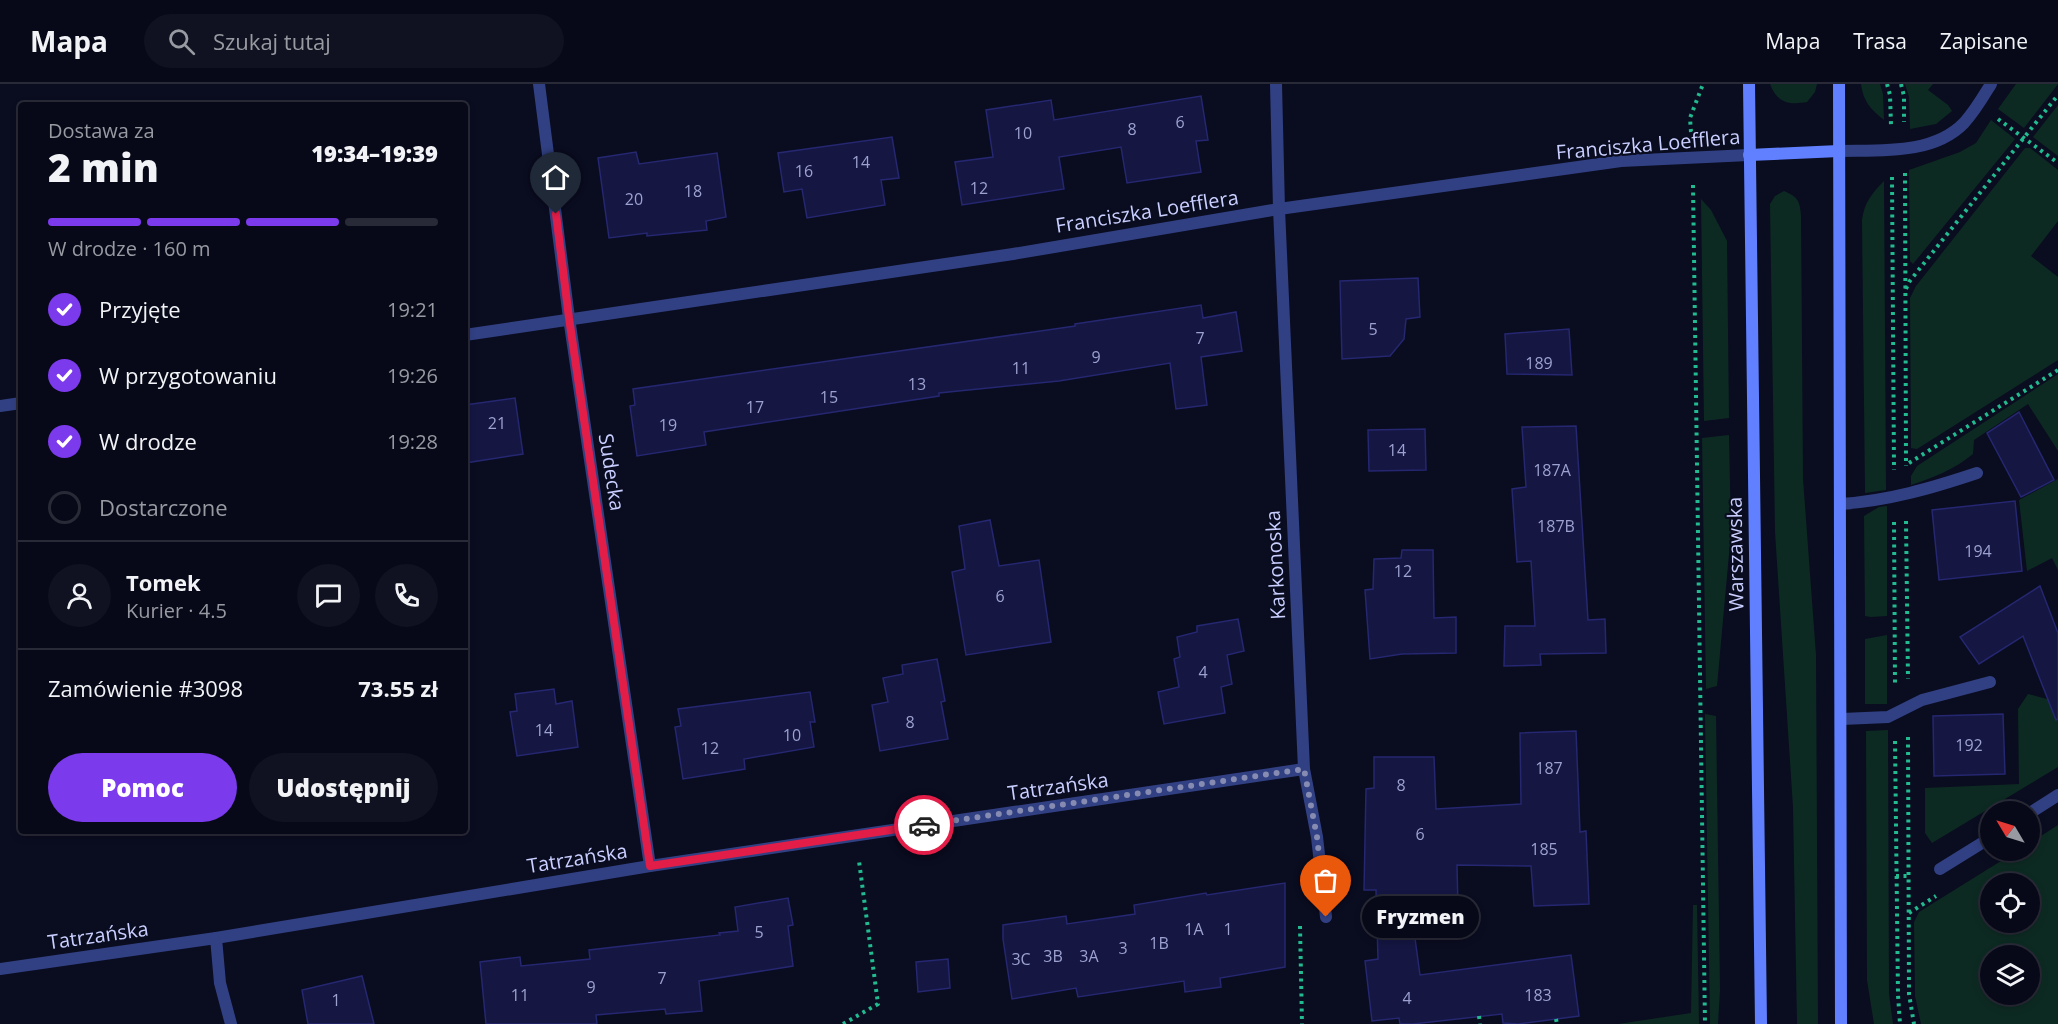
<!DOCTYPE html>
<html lang="pl">
<head>
<meta charset="utf-8">
<style>
	:root { --surface:#080918; --page:#111221; --text:#f1f3f6; --muted:#989aa2; --line:#292a37; --accent:#7c3aed }
	body { margin:0; font-family:"Open Sans",sans-serif; background:var(--page); color:var(--text); height:100vh; display:flex; flex-direction:column; font-size:22px; white-space:nowrap }
	* { box-sizing:border-box; margin:0 }
	p { font-size:20px; color:var(--muted) }
	.icon { flex:none; width:33px; height:33px; fill:none; stroke:currentColor; stroke-width:2; stroke-linecap:round; stroke-linejoin:round }
	.map { position:relative; flex:1; overflow:hidden }
	.panel { position:absolute; left:18px; top:18px; width:450px; height:732px; display:flex; flex-direction:column; background:var(--surface); border-radius:6px; box-shadow:0 3px 9px #0003,0 0 0 2px var(--line) }
	.panel>* { flex:none }
	.needle { width:39px; rotate:308deg }
	.buttons { position:absolute; left:1980px; top:717px; display:grid; gap:12px }
	.buttons a { display:grid; place-items:center; width:60px; height:60px; border-radius:50%; background:var(--surface); box-shadow:0 3px 9px #0003,0 0 0 2px var(--line); font-size:30px }
	.pin { position:absolute; display:grid; place-items:center; width:51px; height:51px; color:#fff; margin:-62px -26px; border-radius:50% 50% 50% 0; rotate:-45deg; box-shadow:0 0 6px #0007 }
	.pin .icon { rotate:45deg }
	.courier { position:absolute; display:grid; place-items:center; width:60px; height:60px; margin:-30px; border:4px solid #e11d48; border-radius:50%; background:#fff; color:#222; box-shadow:0 2px 8px #0007 }
	.bubble { position:absolute; height:42px; border-radius:21px; background:var(--surface); box-shadow:0 3px 9px #0003,0 0 0 2px var(--line); font-size:20px; font-weight:800; line-height:42px; text-align:center }
	.head em { font-style:normal; font-weight:800 }
	.head div { display:flex; flex-direction:column-reverse }
	.head { display:flex; align-items:center; justify-content:space-between; height:102px; padding:0 30px }
	h1 { font-size:39px; font-weight:800; line-height:45px }
	.bar { display:grid; grid-template-columns:repeat(4,1fr); gap:9px 6px; align-content:center; height:72px; padding:0 30px }
	.bar i { height:8px; border-radius:4px; background:var(--line) }
	.bar .on { background:var(--accent) }
	.bar p { grid-column:span 4 }
	.line { display:flex; align-items:center; gap:15px; padding:0 30px; border-top:2px solid var(--line) }
	.line div { flex:1 }
	.round { display:grid; place-items:center; flex:none; width:63px; height:63px; border-radius:32px; background:var(--page) }
	ol { padding:0 30px; list-style:none }
	li { display:flex; align-items:center; gap:18px; height:66px }
	li p { margin-inline-start:auto }
	li .icon { padding:6px; border-radius:50%; background:var(--accent); color:#fff; stroke-width:4 }
	li:last-child { color:var(--muted) }
	li i { width:33px; height:33px; border:3px solid var(--line); border-radius:50% }
	.cta { display:flex; gap:12px; margin-top:auto; padding:12px 30px }
	.cta a { flex:1; height:69px; border-radius:36px; background:var(--accent); color:#fff; font-size:24px; font-weight:800; line-height:69px; text-align:center }
	.cta a+a { background:var(--page); color:var(--text) }
	header { display:flex; align-items:center; gap:36px; box-sizing:border-box; height:84px; padding:0 30px; background:var(--surface); border-bottom:2px solid var(--line) }
	header strong { font-size:28px }
	nav { display:flex; gap:33px; margin-inline-start:auto; font-size:21px }
	.search { width:420px; height:54px; background:var(--page); display:flex; align-items:center; gap:15px; box-sizing:border-box; padding:0 21px; border-radius:33px; color:var(--muted); font-size:22px }
	.map>svg:first-child { display:block }
</style>
</head>
<body>
<header>
<strong>Mapa</strong>
<div class="search"><svg class="icon" aria-label="search" viewBox="0 0 24 24"><circle cx="10" cy="10" r="6"/><path d="M15 15l6 6"/></svg>Szukaj tutaj</div>
<nav><a>Mapa</a><a>Trasa</a><a>Zapisane</a></nav>
</header>
<div class="map">
<svg width="2058" height="940" viewBox="0 0 2058 940">
	<rect width="100%" height="100%" fill="#0a0c20"/>
	<g fill="#0d2a22" fill-rule="evenodd">
		<path d="M1770,0H1817L1815,8L1807,18C1789,21 1777,19 1770,0Z"/>
		<path d="M1861,0H1880L1883,10L1884,36C1871,26 1863,17 1861,0Z"/>
		<path d="M1905,0H1933L1928,6L1948,21L1952,27L1936,40L1910,45L1909,13Z"/>
		<path d="M2016,0H2058L2024,44L1998,25Z"/>
		<path d="M2058,21V72L2033,53Z"/>
		<path d="M1991,36L2015,55L1913,180L1910,177L1909,86L1960,68L1976,59Z"/>
		<path d="M2025,64H2030L2058,86V137L2031,172L2058,193V276L1917,365L1911,364L1910,214L1916,202Z"/>
		<path d="M1884,97L1886,406L1865,409L1862,136C1864,119 1872,109 1884,97Z"/>
		<path d="M1784,107C1798,113 1800,117 1801,132L1803,395L1816,571L1818,940H1797L1793,723L1775,448L1770,120L1775,112Z"/>
		<path d="M1701,115L1711,126L1727,157L1729,334L1704,337Z"/>
		<path d="M2058,290V367L2028,320L1974,356L1973,370C1955,385 1933,394 1911,401V392L1917,382Z"/>
		<path d="M1729,351L1731,448L1717,602L1706,605L1702,354Z"/>
		<path d="M2058,395V486L2052,474L2027,487L2019,416Z"/>
		<path d="M1887,422V532L1871,533L1865,532L1864,432L1879,423Z"/>
		<path d="M1887,551V620H1865V555Z"/>
		<path d="M2028,610L2058,618V683L1932,759L1925,749V704L2019,700L2018,625Z"/>
		<path d="M1705,630L1716,632L1720,906L1718,940H1710Z"/>
		<path d="M1888,646L1889,910L1893,940H1874L1867,896L1866,647Z"/>
		<path d="M2058,741V940H1921L1915,912L1914,838L1919,828L2017,767L2030,766V759ZM1990,800H2030V838H1990ZM1990,872H2030V910H1990Z"/>
		<path d="M1693,821H1697L1699,940H1618L1691,929Z"/>
	</g>
	<g fill="#151642" stroke="#252770" stroke-width="1.5">
		<path d="M1201,12L1208,56L1196,57L1201,88L1127,99L1121,63L1059,73L1064,105L962,121L955,78L993,73L986,26L1051,16L1054,36Z"/>
		<path d="M892,53L899,94L881,96L885,121L807,134L802,105L784,108L778,69Z"/>
		<path d="M636,68L639,80L717,69L726,133L706,137L707,146L647,152V149L609,154L598,74Z"/>
		<path d="M1418,194L1420,233L1406,235L1404,255L1390,272L1342,275L1340,197Z"/>
		<path d="M1201,221L1203,234L1236,228L1242,267L1201,273L1207,321L1176,325L1170,279L1059,297L939,309V312L704,348L706,361L637,372L630,322L635,321L633,305L1075,242V240Z"/>
		<path d="M1569,245L1572,291L1507,290L1505,250Z"/>
		<path d="M515,314L523,370L465,379V321Z"/>
		<path d="M2019,328L2054,396L2021,413L1987,349Z"/>
		<path d="M1576,342L1588,536L1605,535L1606,569L1540,570L1541,581L1504,582L1505,542H1535L1531,477L1517,478L1512,405L1526,403L1522,343Z"/>
		<path d="M1425,345L1426,386L1369,387L1368,346Z"/>
		<path d="M2015,417L2022,487L1939,496L1932,426Z"/>
		<path d="M990,436L999,482L1039,476L1051,558L966,571L952,488L965,485L959,442Z"/>
		<path d="M1402,466H1433L1434,534L1456,533V569L1402,570L1370,575L1365,506L1373,505L1374,475L1401,474Z"/>
		<path d="M2040,502L2058,549V635L2056,636L2023,552L1979,580L1960,553Z"/>
		<path d="M1238,535L1244,567L1227,571L1232,600L1221,603L1225,629L1164,640L1158,608L1179,603L1174,575L1180,573L1177,553L1197,548V542Z"/>
		<path d="M937,575L945,617L941,618L948,655L880,667L872,621L888,618L883,594L903,590L902,581Z"/>
		<path d="M554,605L556,620L572,617L578,663L517,672L510,628L517,627L515,610Z"/>
		<path d="M810,608L815,638H810L814,663L744,675L745,685L683,695L675,643L681,642L678,625Z"/>
		<path d="M2003,630L2005,690L1934,692L1933,632Z"/>
		<path d="M1576,647L1580,748L1586,747L1589,820L1534,822L1531,782L1457,781L1458,824L1411,825L1420,891L1571,871L1579,932L1518,940L1503,939L1502,930L1413,940H1400L1399,934L1372,937L1365,877L1378,875L1376,806H1364L1366,705L1374,704V673H1434L1436,725L1521,720L1520,649Z"/>
		<path d="M1285,799V883L1220,894L1221,903L1185,908L1184,897L1078,913L1076,904L1012,915L1003,855V841L1066,832L1067,840L1135,830L1134,821L1206,809L1207,811Z"/>
		<path d="M788,814L793,841L788,842L793,882L699,897L702,927L666,930L665,925L596,931L597,940H486L480,878L520,873L521,882L590,875L589,866L720,851L719,849L738,847L735,823Z"/>
		<path d="M948,875L950,904L918,908L916,878Z"/>
		<path d="M362,892L374,940H308L302,906Z"/>
	</g>
	<g fill="none" stroke-linecap="round" stroke-linejoin="round">
		<g stroke="#22ba8f" stroke-width="4" stroke-dasharray="3 4.5" stroke-linecap="butt">
			<path d="M1887,0L1890,11L1891,41"/>
			<path d="M1901,0L1904,12V38"/>
			<path d="M1998,35L2058,79"/>
			<path d="M1691,48L1690,34L1703,0"/>
			<path d="M1905,89L1906,382"/>
			<path d="M1892,93L1894,386"/>
			<path d="M1693,101L1705,940"/>
			<path d="M1906,205L1909,198L2058,11"/>
			<path d="M1909,379L2058,286"/>
			<path d="M1906,437L1908,595"/>
			<path d="M1894,438L1895,599"/>
			<path d="M1908,653L1909,910L1914,940"/>
			<path d="M1895,657L1898,911L1900,940"/>
			<path d="M1896,792H1910"/>
			<path d="M1909,829L1936,812"/>
			<path d="M1300,842L1302,940"/>
			<path d="M1479,932L1480,940"/>
			<path d="M1556,935L1557,940"/>
			<path d="M843,940L878,920L859,777"/>
		</g>
		<g stroke="#314083" stroke-width="12">
			<path d="M1840,420C1888,417 1932,404 1977,389"/>
			<path d="M1842,635L1888,633L1922,616L1990,598"/>
		</g>
		<g stroke="#314083" stroke-width="12">
			<path d="M539,0L569,234L650,782"/>
			<path d="M1276,0L1279,125L1304,685L1317,753L1326,833"/>
			<path d="M1839,67C1880,66 1933,71 1964,39C1975,27 1983,13 1991,0"/>
			<path d="M465,251L1013,170L1279,125L1621,77L1749,71"/>
			<path d="M0,322L21,319"/>
			<path d="M2030,729L2058,711"/>
			<path d="M1940,785L1990,754"/>
			<path d="M216,854L220,899L231,940"/>
			<path d="M0,885L216,854L650,782L1304,685"/>
		</g>
		<g stroke="#6080ff" stroke-width="12">
			<path d="M1749,0L1761,940"/>
			<path d="M1839,0L1841,940"/>
			<path d="M1749,71L1839,67"/>
		</g>
	</g>
	<g fill="none" stroke-linecap="round" stroke-linejoin="round">
		<path stroke="#868bb1" stroke-width="6" stroke-dasharray="0 10.8" d="M924,741L1304,685L1317,753L1326,833"/>
		<path stroke="#e11d48" stroke-width="8" d="M556,130L569,234L650,782L924,741"/>
	</g>
	<g text-anchor="middle" dominant-baseline="central" stroke-width="4.5" stroke-linejoin="round" paint-order="stroke">
		<g font-size="16" fill="#9ca1d0">
			<text x="1180" y="38">6</text>
			<text x="1132" y="45">8</text>
			<text x="1023" y="49">10</text>
			<text x="861" y="78">14</text>
			<text x="804" y="87">16</text>
			<text x="979" y="104">12</text>
			<text x="693" y="107">18</text>
			<text x="634" y="115">20</text>
			<text x="1373" y="245">5</text>
			<text x="1200" y="254">7</text>
			<text x="1096" y="273">9</text>
			<text x="1539" y="279">189</text>
			<text x="1021" y="284">11</text>
			<text x="917" y="300">13</text>
			<text x="829" y="313">15</text>
			<text x="755" y="323">17</text>
			<text x="497" y="339">21</text>
			<text x="668" y="341">19</text>
			<text x="1397" y="366">14</text>
			<text x="1552" y="386">187A</text>
			<text x="1556" y="442">187B</text>
			<text x="1978" y="467">194</text>
			<text x="1403" y="487">12</text>
			<text x="1000" y="512">6</text>
			<text x="1203" y="588">4</text>
			<text x="910" y="638">8</text>
			<text x="544" y="646">14</text>
			<text x="792" y="651">10</text>
			<text x="1969" y="661">192</text>
			<text x="710" y="664">12</text>
			<text x="1549" y="684">187</text>
			<text x="1401" y="701">8</text>
			<text x="1420" y="750">6</text>
			<text x="1544" y="765">185</text>
			<text x="1194" y="845">1A</text>
			<text x="1228" y="845">1</text>
			<text x="759" y="848">5</text>
			<text x="1159" y="859">1B</text>
			<text x="1123" y="864">3</text>
			<text x="1053" y="872">3B</text>
			<text x="1089" y="872">3A</text>
			<text x="1021" y="875">3C</text>
			<text x="662" y="894">7</text>
			<text x="591" y="903">9</text>
			<text x="520" y="911">11</text>
			<text x="1538" y="911">183</text>
			<text x="1407" y="914">4</text>
			<text x="336" y="916">1</text>
		</g>
		<g font-size="20" fill="#c9cfff" stroke="#0a0c20">
			<text transform="translate(1648 60) rotate(-5)">Franciszka Loefflera</text>
			<text transform="translate(1147 127) rotate(-9)">Franciszka Loefflera</text>
			<text transform="translate(612 388) rotate(81)">Sudecka</text>
			<text transform="translate(1735 470) rotate(-91)">Warszawska</text>
			<text transform="translate(1275 481) rotate(-93)">Karkonoska</text>
			<text transform="translate(1058 702) rotate(-8)">Tatrzańska</text>
			<text transform="translate(577 774) rotate(-9)">Tatrzańska</text>
			<text transform="translate(98 851) rotate(-8)">Tatrzańska</text>
		</g>
	</g>
</svg>
<div class="buttons">
<a><svg class="needle" viewBox="-14 -14 28 28"><path d="M0-13l5 13h-10z" fill="#e53935"/><path d="M0 13l5-13h-10z" fill="#989aa2"/></svg></a>
<a><svg class="icon" aria-label="locate" viewBox="0 0 24 24"><circle cx="12" cy="12" r="6"/><path d="M12 2v4M12 18v4M2 12h4M18 12h4"/></svg></a>
<a><svg class="icon" aria-label="layers" viewBox="0 0 24 24"><path d="M12 4l9 5-9 5-9-5zM3 14l9 5 9-5"/></svg></a>
</div>
<div class="pin" style="left:1326px;top:833px;background:#ea580c"><svg class="icon" aria-label="bag" viewBox="0 0 24 24"><path d="M5 8h14l-1 12H6zM9 8a3 3 0 0 1 6 0"/></svg></div>
<div class="pin" style="left:556px;top:130px;background:#1f2937"><svg class="icon" aria-label="home" viewBox="0 0 24 24"><path d="M3 11l9-7 9 7M6 9v11h12V9"/></svg></div>
<div class="courier" style="left:924px;top:741px"><svg class="icon" aria-label="car" viewBox="0 0 24 24"><path d="M5 17H2v-5l4-1 3-4h7l3 4 3 1v5h-3M9 17h6M6 11h13"/><circle cx="7" cy="17" r="2"/><circle cx="17" cy="17" r="2"/></svg></div>
<div class="bubble" style="left:1362px;top:812px;width:117px">Fryzmen</div>
<section class="panel">
<div class="head"><div><h1>2 min</h1><p>Dostawa za</p></div><em>19:34–19:39</em></div>
<div class="bar"><i class="on"></i><i class="on"></i><i class="on"></i><i></i><p>W drodze · 160 m</p></div>
<ol>
<li><svg class="icon" aria-label="check" viewBox="0 0 24 24"><path d="M5 12l5 5 9-10"/></svg>Przyjęte<p>19:21</p></li>
<li><svg class="icon" aria-label="check" viewBox="0 0 24 24"><path d="M5 12l5 5 9-10"/></svg>W przygotowaniu<p>19:26</p></li>
<li><svg class="icon" aria-label="check" viewBox="0 0 24 24"><path d="M5 12l5 5 9-10"/></svg>W drodze<p>19:28</p></li>
<li><i></i>Dostarczone</li>
</ol>
<div class="line" style="height:108px"><a class="round"><svg class="icon" aria-label="person" viewBox="0 0 24 24"><circle cx="12" cy="8" r="4"/><path d="M4 21q1-7 8-7t8 7"/></svg></a><div><b>Tomek</b><p>Kurier · 4.5</p></div><a class="round"><svg class="icon" aria-label="chat" viewBox="0 0 24 24"><path d="M4 5h16v11H9l-5 4z"/></svg></a><a class="round"><svg class="icon" aria-label="phone" viewBox="0 0 24 24"><path d="M5 4h4l2 5-3 2q2 4 5 5l2-3 5 2v4C11 20 4 13 5 4z"/></svg></a></div>
<div class="line" style="height:78px"><div>Zamówienie #3098</div><b>73.55 zł</b></div>
<div class="cta"><a>Pomoc</a><a>Udostępnij</a></div>
</section>
</div>
</body>
</html>
